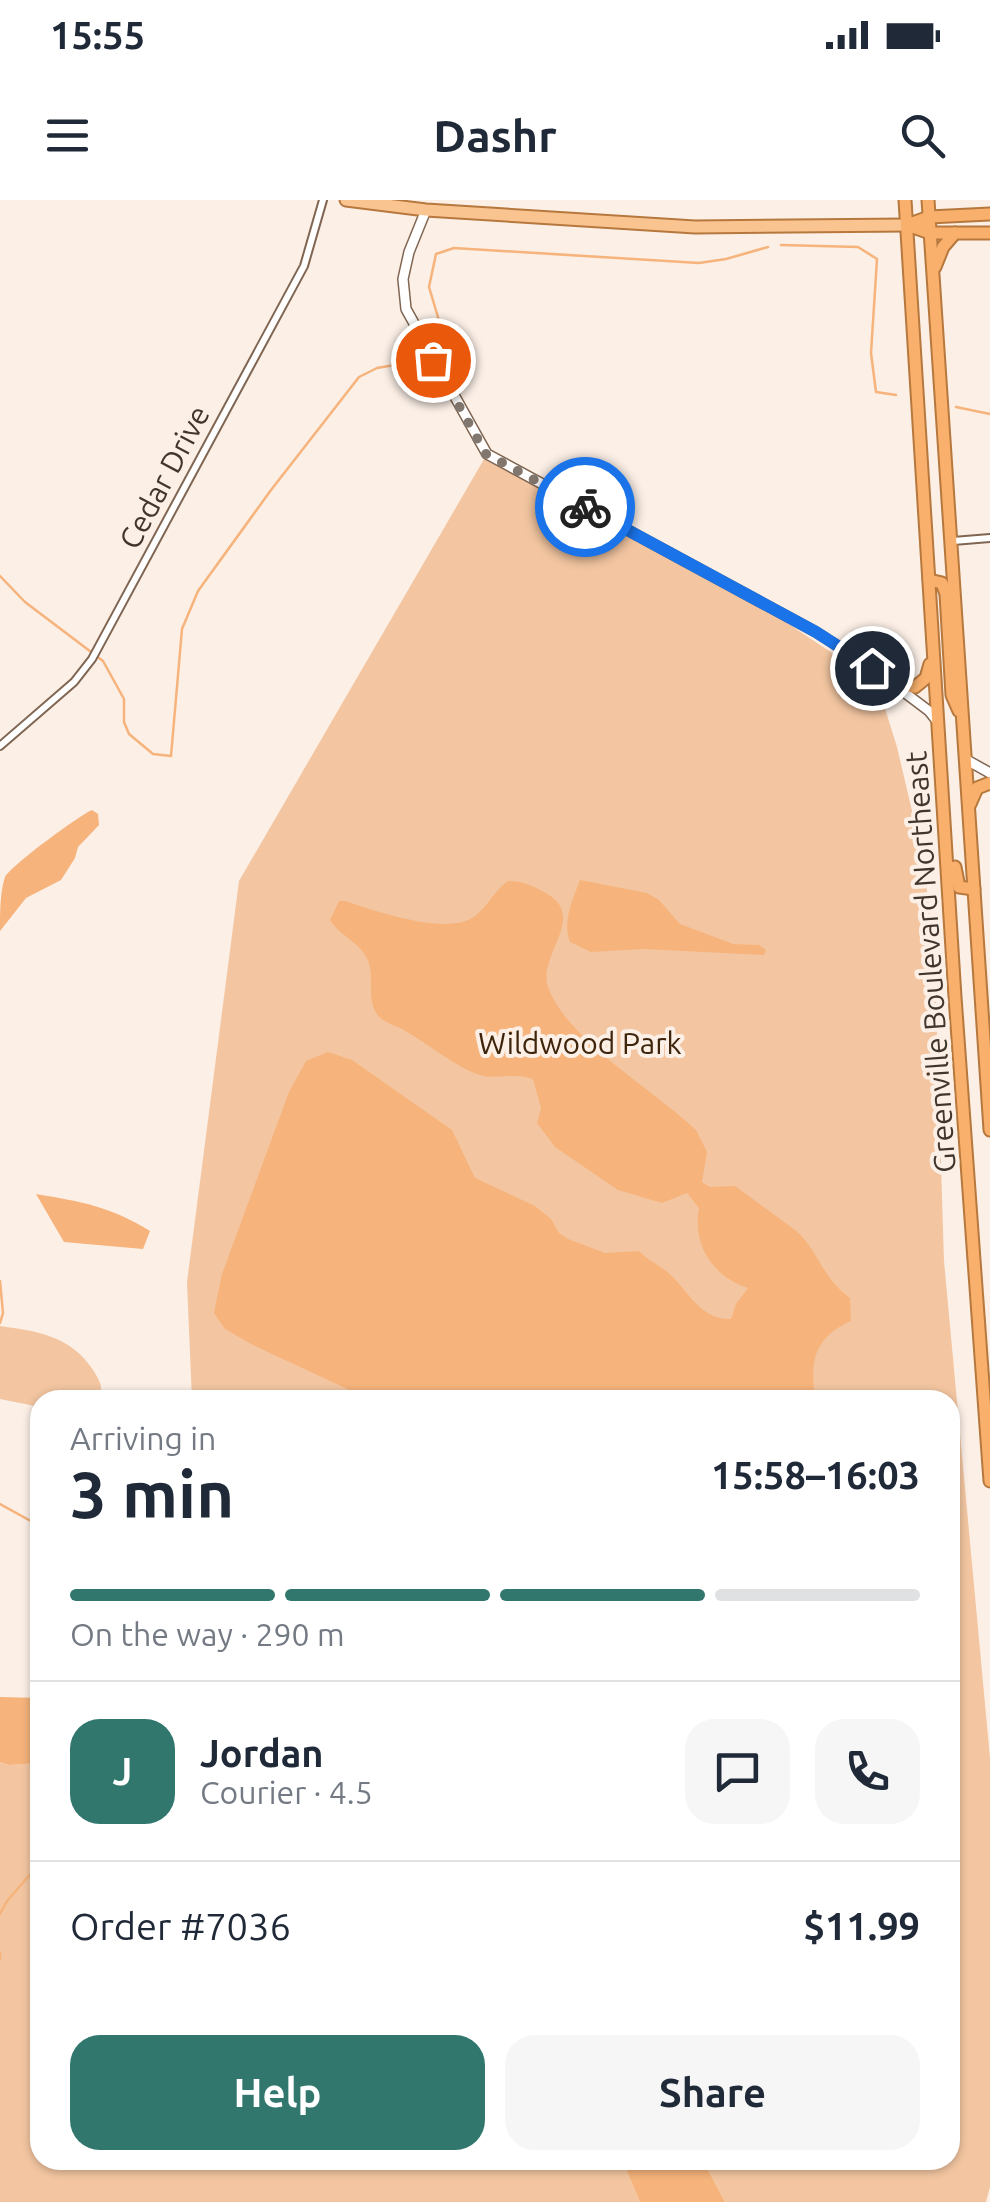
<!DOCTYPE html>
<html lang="en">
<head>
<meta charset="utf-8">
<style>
	:root { --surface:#fff; --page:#f6f6f7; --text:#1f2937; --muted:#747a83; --line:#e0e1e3; --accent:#31776e }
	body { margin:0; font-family:Ubuntu,sans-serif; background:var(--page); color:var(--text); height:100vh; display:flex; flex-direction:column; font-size:38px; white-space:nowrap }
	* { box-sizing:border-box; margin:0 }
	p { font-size:32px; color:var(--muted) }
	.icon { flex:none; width:55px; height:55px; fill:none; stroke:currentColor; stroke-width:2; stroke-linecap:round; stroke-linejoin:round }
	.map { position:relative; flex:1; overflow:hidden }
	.side { position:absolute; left:30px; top:1190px; width:930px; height:780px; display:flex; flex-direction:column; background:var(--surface); border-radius:30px; box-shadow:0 2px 8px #0004 }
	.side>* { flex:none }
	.pin { position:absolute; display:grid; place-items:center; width:85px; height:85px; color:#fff; margin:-42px; border:5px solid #fff; border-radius:50%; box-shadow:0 2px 10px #0007 }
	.courier { position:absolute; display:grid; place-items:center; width:100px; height:100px; margin:-50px; border:8px solid #1a73e8; border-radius:50%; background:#fff; color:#222; box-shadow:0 2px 12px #0007 }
	.head em { font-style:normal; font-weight:700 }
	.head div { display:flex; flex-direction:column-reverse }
	.head { display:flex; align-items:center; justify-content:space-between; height:170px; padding:0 40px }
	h1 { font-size:65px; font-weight:700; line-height:75px }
	.bar { display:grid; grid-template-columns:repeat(4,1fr); gap:15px 10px; align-content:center; height:120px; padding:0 40px }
	.bar i { height:12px; border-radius:8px; background:var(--line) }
	.bar .current { background:var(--accent) }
	.bar p { grid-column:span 4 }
	.line { display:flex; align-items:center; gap:25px; padding:0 40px; border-top:2px solid var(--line) }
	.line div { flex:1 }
	.round { display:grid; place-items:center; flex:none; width:105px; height:105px; border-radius:30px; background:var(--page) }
	.primary-button { display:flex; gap:20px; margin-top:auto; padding:20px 40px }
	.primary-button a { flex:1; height:115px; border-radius:30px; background:var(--accent); color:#fff; font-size:40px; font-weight:700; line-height:115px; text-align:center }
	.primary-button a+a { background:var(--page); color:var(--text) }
	.status { display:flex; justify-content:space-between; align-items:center; height:70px; padding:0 50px; background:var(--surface); direction:ltr }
	.status svg { height:28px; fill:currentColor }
	header { display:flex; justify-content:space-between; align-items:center; height:130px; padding:0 40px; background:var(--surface); font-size:45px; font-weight:700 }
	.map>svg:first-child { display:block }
</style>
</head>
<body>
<div class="status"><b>15:55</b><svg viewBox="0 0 49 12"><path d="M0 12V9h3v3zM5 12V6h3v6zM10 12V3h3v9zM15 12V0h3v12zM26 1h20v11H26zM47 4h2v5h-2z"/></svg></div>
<header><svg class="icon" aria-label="menu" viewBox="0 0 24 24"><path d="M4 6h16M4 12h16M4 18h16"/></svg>Dashr<svg class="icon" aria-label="search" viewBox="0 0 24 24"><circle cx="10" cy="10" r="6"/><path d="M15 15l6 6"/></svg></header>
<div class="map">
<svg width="990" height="2002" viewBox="0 0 990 2002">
	<rect width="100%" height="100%" fill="#fbefe6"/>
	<g fill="#f3c6a1">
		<path d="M487,254L736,389L877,483L897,547L921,649L934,740L944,1061L990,1558V1987L986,2002H725L703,1960H950V1200H192L187,1082L239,681Z"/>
		<path d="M0,1126C37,1131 71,1136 93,1170C100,1181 104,1187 99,1200H40V1207L0,1199Z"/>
		<path d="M0,1562L9,1565L40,1563V1960H622L640,2002H0Z"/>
	</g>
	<g fill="#f6b37b">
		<path d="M92,610L98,614L99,625L78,647L75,658L61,680L26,698L0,731C0,713 0,692 5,677C11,666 78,616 92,610Z"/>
		<path d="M580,680L647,693L659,700L680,724L733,744L759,745L766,750L764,755L643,749L591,752L570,742C562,721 573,699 580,680Z"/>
		<path d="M508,681C522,681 531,685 544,692C590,716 537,754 548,787C566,839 655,891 696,930L707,952L702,982L710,987L735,986L795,1030C818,1049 821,1077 850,1098L851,1121C813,1138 810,1162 815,1200H371L253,1145L225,1129L214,1113L222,1074L289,892L306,861L328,852L352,860L452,930L475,978L535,1006L551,1019L559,1033L568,1039L605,1053L639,1051C647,1060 656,1063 666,1071C687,1087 698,1120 731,1119L736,1104L748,1088C713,1077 692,1045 699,1008L687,993L662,1003L618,990L555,947L537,923L541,908L533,879C513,872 496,880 480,875C458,869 423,840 400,828C391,824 380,821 375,811C367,794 375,775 367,758C358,741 340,736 330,720L339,701H345C376,711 448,737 475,716C488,706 494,691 508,681Z"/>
		<path d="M36,994C83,1002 109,1006 150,1031L143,1049L64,1042Z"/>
		<path d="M0,1497L40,1498V1563L9,1565L0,1562Z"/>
		<path d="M622,1960H703L725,2002H640Z"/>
	</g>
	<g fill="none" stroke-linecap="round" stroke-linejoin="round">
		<g stroke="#f6b37b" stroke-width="2.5">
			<path d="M781,45L858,47L877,59L871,153L876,192L896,195"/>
			<path d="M442,156L449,154L429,87L436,54L454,48L699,63L726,59L768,47"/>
			<path d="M956,207L990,214"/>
			<path d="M0,376L25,402L103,461L124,499V522L129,534L153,554L171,556L182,429L198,391L271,290L359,177L377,168L418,161"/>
			<path d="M0,1081L3,1113L0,1123"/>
			<path d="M0,1304L40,1326"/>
			<path d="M0,1714L7,1701L40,1663"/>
			<path d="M0,1753V1759"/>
		</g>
		<defs>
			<g id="minor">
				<path d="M953,341L990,338"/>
				<path d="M0,546L74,482L92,459L304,66L323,0"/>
			</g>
			<g id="tertiary">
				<path d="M426,10L409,52L403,79L406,109L487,254L816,432L872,468L929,511L937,521"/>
				<path d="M965,559L990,573"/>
			</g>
			<path id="primary" d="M346,0L426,10L695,27L907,25"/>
			<g id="trunk">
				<path d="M905,0L955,797L990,1281"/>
				<path d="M928,0L990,930"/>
				<path d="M907,25L929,17L990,14"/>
				<path d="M907,25L930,33H990"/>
				<path d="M935,67L943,47L955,33"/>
				<path d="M929,380L942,383L946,394L952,495L959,511"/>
				<path d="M892,483L915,487L926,478L930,464"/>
				<path d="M970,604L977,588L990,583"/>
				<path d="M955,667L959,687L974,689"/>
			</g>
		</defs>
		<use href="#minor" stroke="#806652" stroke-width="10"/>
		<use href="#tertiary" stroke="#806652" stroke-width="12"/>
		<use href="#primary" stroke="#b7783e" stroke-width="15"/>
		<use href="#trunk" stroke="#b7783e" stroke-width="15"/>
		<use href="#minor" stroke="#fff" stroke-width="6"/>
		<use href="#tertiary" stroke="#fff" stroke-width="9"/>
		<use href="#primary" stroke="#fac491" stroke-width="11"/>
		<use href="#trunk" stroke="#f8b06c" stroke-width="11"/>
	</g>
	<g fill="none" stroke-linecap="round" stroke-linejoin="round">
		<path stroke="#82776e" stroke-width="10" stroke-dasharray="0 18" d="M433,160L486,254L585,307"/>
		<path stroke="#1a73e8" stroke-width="12" d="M585,307L816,432L872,468"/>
	</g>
	<g text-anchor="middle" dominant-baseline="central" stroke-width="8" stroke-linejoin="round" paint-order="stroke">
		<g font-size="30" fill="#41362d" stroke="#fbefe6">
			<text transform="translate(164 277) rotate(-62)">Cedar Drive</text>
			<text transform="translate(930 762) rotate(-94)">Greenville Boulevard Northeast</text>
		</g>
		<g font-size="30" fill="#3e240b" stroke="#fbefe6">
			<text x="580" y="843">Wildwood Park</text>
		</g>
	</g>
</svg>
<div class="pin" style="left:433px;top:160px;background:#ea580c"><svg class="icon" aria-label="bag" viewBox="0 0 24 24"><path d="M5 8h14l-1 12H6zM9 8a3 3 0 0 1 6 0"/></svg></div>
<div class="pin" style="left:872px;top:468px;background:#1f2937"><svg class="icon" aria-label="home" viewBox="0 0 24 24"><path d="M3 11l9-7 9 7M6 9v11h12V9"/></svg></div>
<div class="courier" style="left:585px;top:307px"><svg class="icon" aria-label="bike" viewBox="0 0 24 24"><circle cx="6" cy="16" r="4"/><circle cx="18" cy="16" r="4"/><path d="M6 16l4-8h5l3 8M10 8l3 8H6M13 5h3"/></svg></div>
<section class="side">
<div class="head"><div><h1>3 min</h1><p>Arriving in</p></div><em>15:58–16:03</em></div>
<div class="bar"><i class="current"></i><i class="current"></i><i class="current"></i><i></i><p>On the way · 290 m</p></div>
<div class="line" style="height:180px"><b class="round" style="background:var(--accent);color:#fff">J</b><div><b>Jordan</b><p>Courier · 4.5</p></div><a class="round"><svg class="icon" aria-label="chat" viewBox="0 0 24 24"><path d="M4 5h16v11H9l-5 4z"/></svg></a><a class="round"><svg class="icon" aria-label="phone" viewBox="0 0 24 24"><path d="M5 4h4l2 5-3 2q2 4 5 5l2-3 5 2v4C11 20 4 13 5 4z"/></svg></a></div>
<div class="line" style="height:130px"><div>Order #7036</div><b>$11.99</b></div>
<div class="primary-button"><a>Help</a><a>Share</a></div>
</section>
</div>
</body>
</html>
